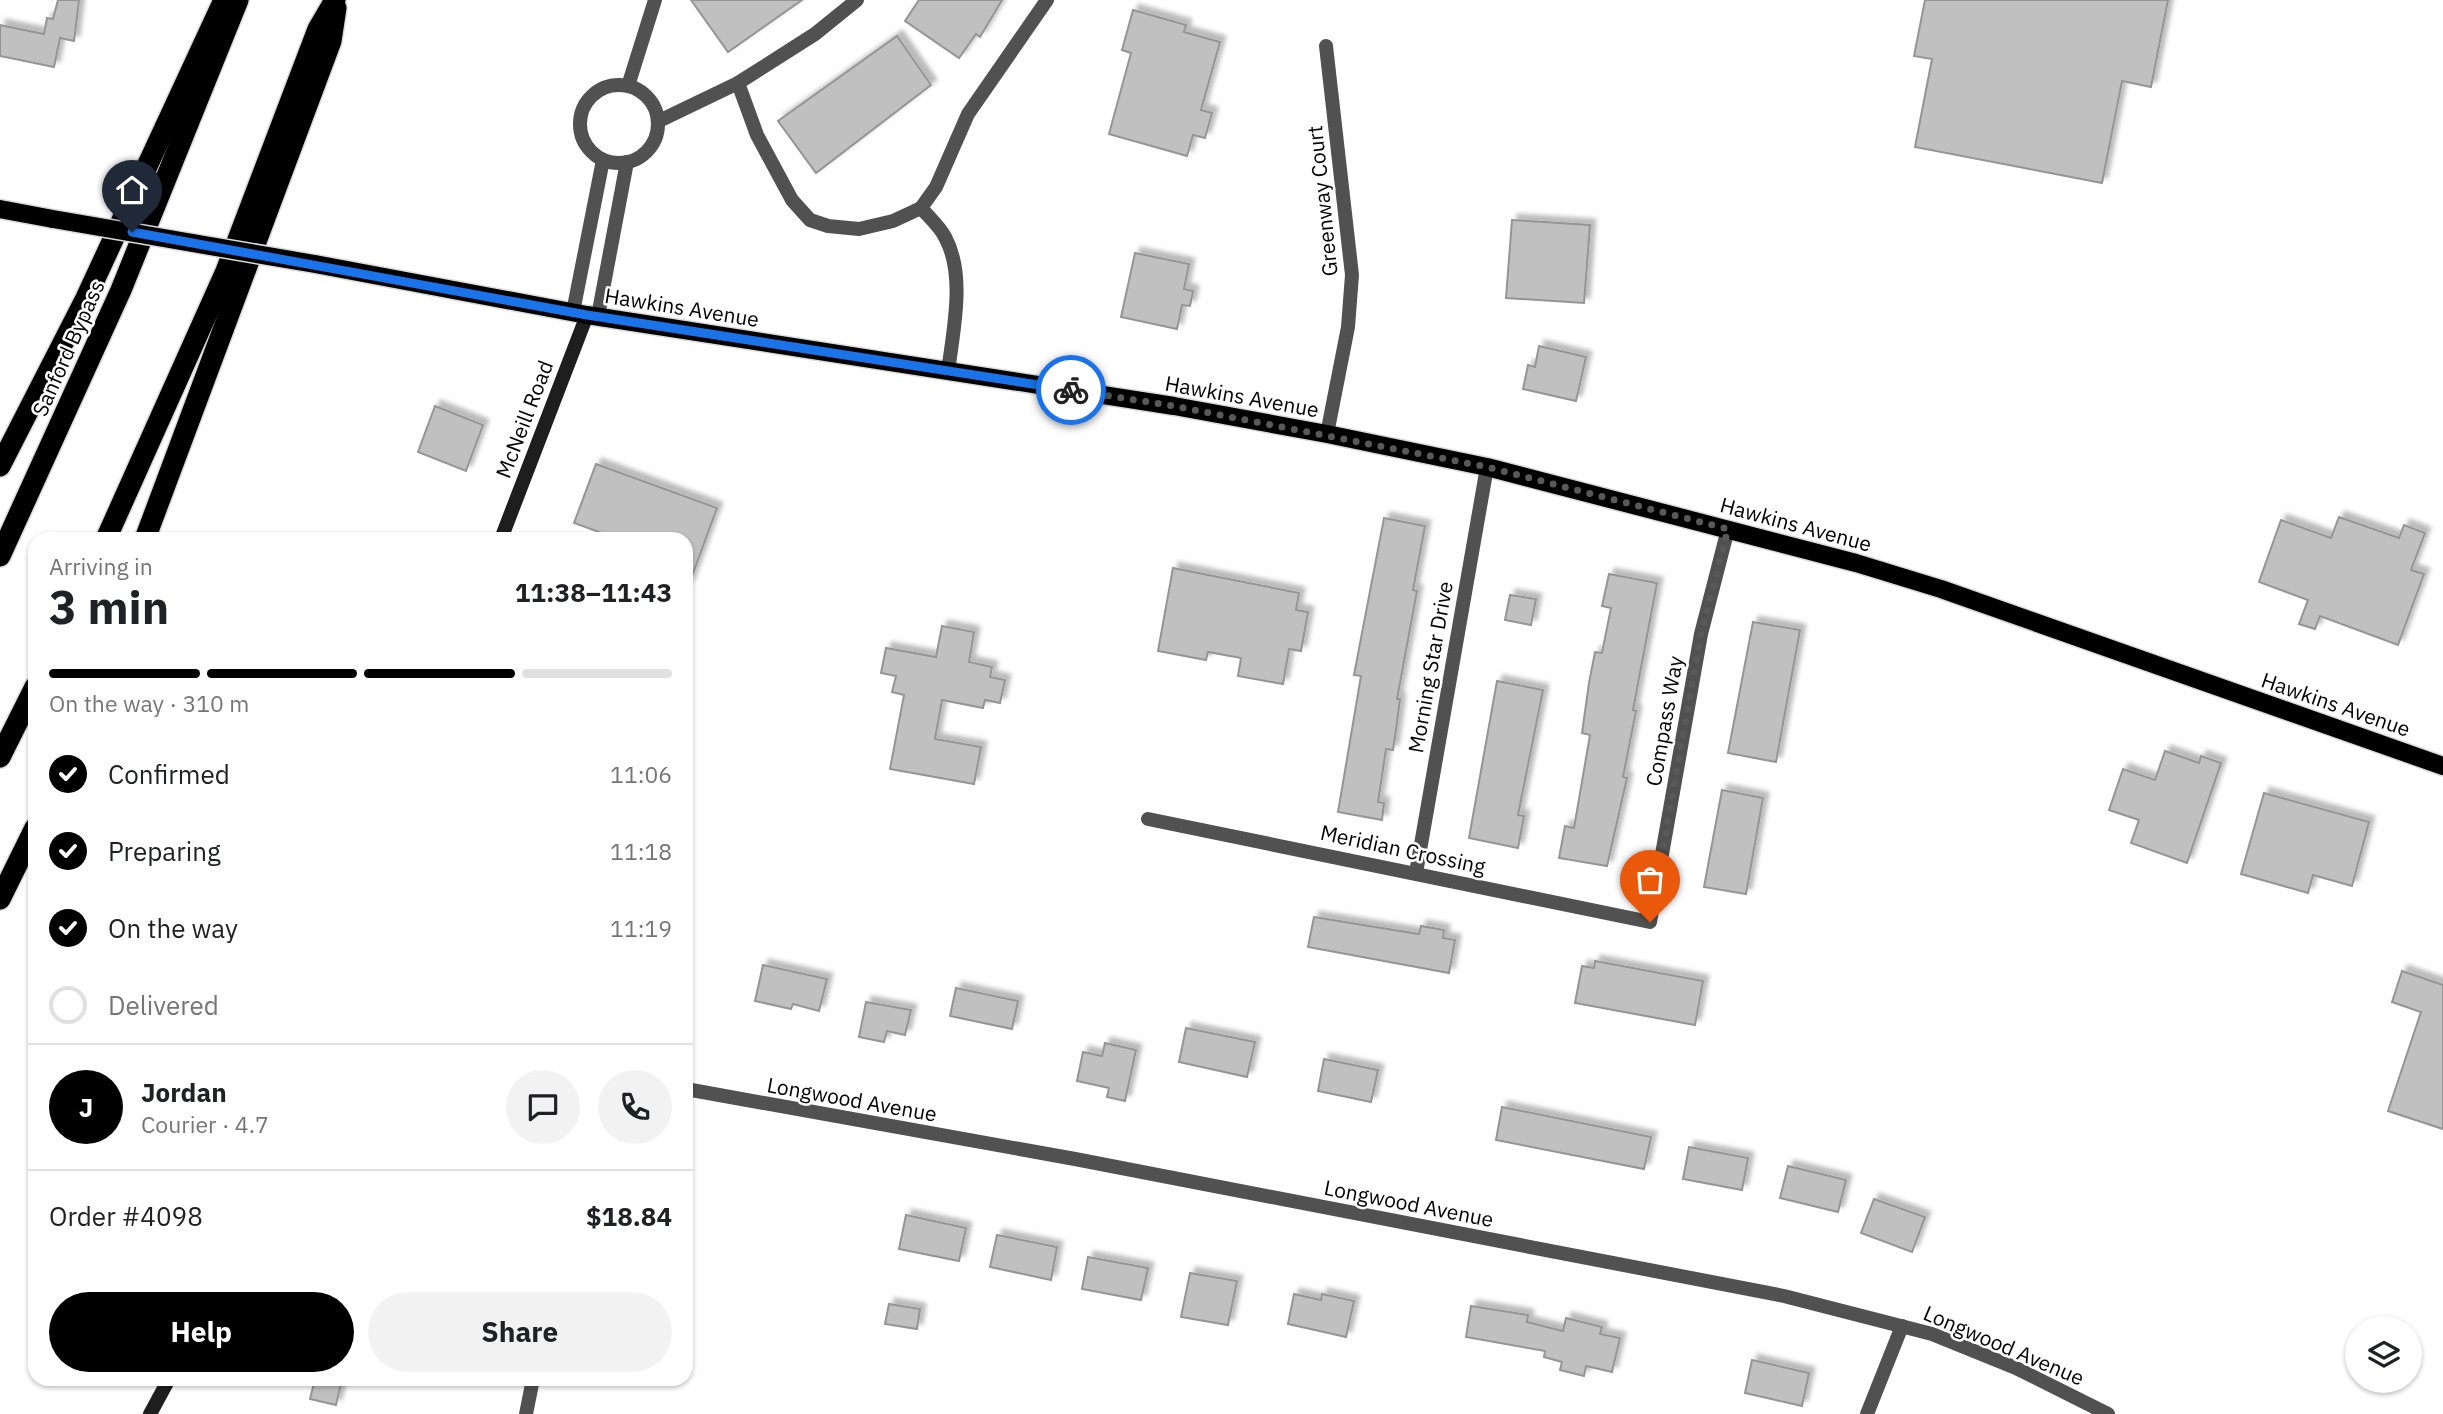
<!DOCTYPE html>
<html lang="en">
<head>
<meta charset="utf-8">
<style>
	:root { --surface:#fff; --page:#f2f2f2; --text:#202124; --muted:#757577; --line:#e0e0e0; --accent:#000 }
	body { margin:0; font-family:"IBM Plex Sans",sans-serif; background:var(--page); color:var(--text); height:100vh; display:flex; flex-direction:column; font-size:26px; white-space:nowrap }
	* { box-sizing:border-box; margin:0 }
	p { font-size:23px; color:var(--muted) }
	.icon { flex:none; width:38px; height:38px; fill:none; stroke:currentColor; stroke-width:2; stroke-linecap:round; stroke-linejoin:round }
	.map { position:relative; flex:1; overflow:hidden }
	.side { position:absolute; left:28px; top:532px; width:665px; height:854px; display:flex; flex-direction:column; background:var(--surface); border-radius:21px; box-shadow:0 2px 5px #0004 }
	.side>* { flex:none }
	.buttons { position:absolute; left:2345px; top:1316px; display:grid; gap:14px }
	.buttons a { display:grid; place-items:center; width:77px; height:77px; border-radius:50%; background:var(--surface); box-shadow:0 2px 5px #0004; font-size:35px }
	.pin { position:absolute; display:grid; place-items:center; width:60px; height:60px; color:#fff; margin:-72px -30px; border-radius:50% 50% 50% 0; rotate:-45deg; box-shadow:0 0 7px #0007 }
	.pin .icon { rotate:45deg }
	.courier { position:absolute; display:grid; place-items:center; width:70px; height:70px; margin:-35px; border:5px solid #1a73e8; border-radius:50%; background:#fff; color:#222; box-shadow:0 2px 9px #0007 }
	.headline em { font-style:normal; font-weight:700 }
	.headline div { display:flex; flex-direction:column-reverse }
	.headline { display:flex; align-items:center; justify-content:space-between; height:119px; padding:0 21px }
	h1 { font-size:46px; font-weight:700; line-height:52px }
	.bar { display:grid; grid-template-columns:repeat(4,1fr); gap:10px 7px; align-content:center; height:84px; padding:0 21px }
	.bar i { height:9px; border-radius:5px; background:var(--line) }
	.bar .active { background:var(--accent) }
	.bar p { grid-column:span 4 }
	.line { display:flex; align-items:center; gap:18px; padding:0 21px; border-top:2px solid var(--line) }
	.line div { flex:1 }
	.round { display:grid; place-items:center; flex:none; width:74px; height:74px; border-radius:37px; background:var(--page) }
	ol { padding:0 21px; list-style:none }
	li { display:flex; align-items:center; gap:21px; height:77px }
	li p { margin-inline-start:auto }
	li .icon { padding:7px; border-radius:50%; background:var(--accent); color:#fff; stroke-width:4 }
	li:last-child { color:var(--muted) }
	li i { width:38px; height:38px; border:4px solid var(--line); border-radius:50% }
	.button { display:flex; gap:14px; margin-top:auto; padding:14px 21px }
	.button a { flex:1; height:80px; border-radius:42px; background:var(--accent); color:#fff; font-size:28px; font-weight:700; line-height:80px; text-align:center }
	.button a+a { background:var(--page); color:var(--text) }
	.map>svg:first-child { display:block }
</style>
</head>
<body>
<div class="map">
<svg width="2443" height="1414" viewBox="0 0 2443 1414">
	<defs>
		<filter id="shadow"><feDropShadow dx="5.5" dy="-5.5" stdDeviation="2" flood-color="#0004"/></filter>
	</defs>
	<rect width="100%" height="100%" fill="#fff"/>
	<g fill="#c0c0c0" stroke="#959595" stroke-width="2" filter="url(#shadow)">
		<path d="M58,0H79L74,41L60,38L54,67L0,56V25L44,34L47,18L53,19Z"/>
		<path d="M691,0H802L728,52Z"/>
		<path d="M919,0H1002L980,37L976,34L959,58L905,21Z"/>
		<path d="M1925,0H2168L2151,87L2122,81L2102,183L1915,147L1932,59L1914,56Z"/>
		<path d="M1133,10L1186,25L1184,32L1220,42L1201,110L1212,113L1205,138L1193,135L1187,156L1109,134L1131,53L1122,50Z"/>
		<path d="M897,36L931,85L816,173L778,121Z"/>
		<path d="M1512,220L1590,225L1584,303L1506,298Z"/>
		<path d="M1135,253L1189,264L1184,289L1193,291L1190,306L1182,305L1177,329L1121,317Z"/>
		<path d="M1539,346L1586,357L1576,401L1523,389L1528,365L1535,367Z"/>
		<path d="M435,406L483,425L466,471L418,452Z"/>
		<path d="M596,464L717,508L688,587L686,539H618L574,523Z"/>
		<path d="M2339,517L2399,538L2404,525L2425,533L2411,570L2424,574L2398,645L2320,616L2315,629L2299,624L2308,600L2259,582L2281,520L2331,538Z"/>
		<path d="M1384,518L1425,526L1413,590L1417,591L1397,699H1400L1396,730L1393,750L1386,749L1378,802L1384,803L1382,820L1338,812L1361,676L1354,675Z"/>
		<path d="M1173,568L1299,593L1296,610L1308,612L1301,651L1289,649L1283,684L1238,676L1241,658L1208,652L1206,660L1158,651Z"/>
		<path d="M1609,574L1657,583L1633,710L1636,711L1623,777L1627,778L1607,866L1559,858L1565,826L1574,828L1590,735L1582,733L1589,683L1595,652L1602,653L1611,608L1602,606Z"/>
		<path d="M1510,595L1536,599L1531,625L1505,620Z"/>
		<path d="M1753,622L1800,630L1776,762L1728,753Z"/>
		<path d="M942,626L974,632L969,662L992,667L990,677L1005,680L1000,703L985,700L983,708L942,700L935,739L981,747L974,784L890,769L904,695L892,692L896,676L881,673L886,648L936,657Z"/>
		<path d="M1497,681L1543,690L1518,815L1524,816L1518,848L1469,838Z"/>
		<path d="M2165,751L2199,763L2201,756L2221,763L2187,863L2131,843L2139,820L2109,810L2123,769L2155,780Z"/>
		<path d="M1722,790L1763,798L1746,894L1704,887Z"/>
		<path d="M2264,793L2369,822L2352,886L2313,875L2308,893L2241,874Z"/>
		<path d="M1314,917L1419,934L1421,926L1444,930L1443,938L1455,940L1449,973L1308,947Z"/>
		<path d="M1595,961L1703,981L1695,1025L1575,1003L1582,966L1594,968Z"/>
		<path d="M763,965L827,979L819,1011L793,1004L791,1009L755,1001Z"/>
		<path d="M2402,971L2443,985V1129L2388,1111L2421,1012L2392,1002Z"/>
		<path d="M956,988L1018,1001L1012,1029L950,1016Z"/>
		<path d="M866,1002L911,1010L905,1035L887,1031L884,1042L859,1037Z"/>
		<path d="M1186,1028L1255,1042L1247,1077L1179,1062Z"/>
		<path d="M1105,1043L1136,1050L1125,1101L1107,1097L1109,1088L1077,1081L1083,1052L1102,1056Z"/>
		<path d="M1324,1059L1378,1070L1371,1102L1318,1091Z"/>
		<path d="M1502,1107L1651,1137L1644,1169L1496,1140Z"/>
		<path d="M1689,1147L1748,1158L1742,1190L1683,1179Z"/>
		<path d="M1788,1166L1846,1180L1838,1212L1780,1198Z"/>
		<path d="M1874,1199L1925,1217L1912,1252L1861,1233Z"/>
		<path d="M906,1215L966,1228L959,1261L899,1249Z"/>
		<path d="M997,1235L1057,1247L1051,1280L990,1267Z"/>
		<path d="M1088,1257L1148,1268L1141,1300L1082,1289Z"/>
		<path d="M1190,1273L1237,1281L1228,1325L1181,1317Z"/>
		<path d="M1294,1294L1321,1300L1322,1294L1354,1301L1346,1337L1288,1324Z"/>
		<path d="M889,1304L920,1309L917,1329L885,1324Z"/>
		<path d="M1471,1306L1528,1315L1527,1322L1563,1331L1566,1318L1602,1327L1600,1334L1620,1338L1612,1372L1586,1366L1584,1376L1560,1370L1562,1362L1544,1357L1545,1351L1466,1337Z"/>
		<path d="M1752,1360L1809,1373L1802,1406L1745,1393Z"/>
		<path d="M315,1379L341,1383L336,1405L310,1399Z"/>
	</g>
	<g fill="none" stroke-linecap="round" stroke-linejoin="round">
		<defs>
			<g id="primary">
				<path d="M0,209L53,219"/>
				<path d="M315,264L587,315L1174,406L1327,434L1487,467L1856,563L1941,589L2443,766"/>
			</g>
			<g id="highway">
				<path d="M0,466L86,298L224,0"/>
				<path d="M106,539L226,271L318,29L335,0"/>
				<path d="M145,539L331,41L336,8"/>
				<path d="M0,556L121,290L238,0"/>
				<path d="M0,757L35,687"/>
				<path d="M0,899L35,828"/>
			</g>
		</defs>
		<use href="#primary" stroke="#dbdbdb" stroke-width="21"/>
		<use href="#highway" stroke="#dbdbdb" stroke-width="24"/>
		<g stroke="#515151" stroke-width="14">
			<path d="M1326,46L1352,275L1348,327L1327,434"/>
			<path d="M738,83L757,135L792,200L810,220L828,226L859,229L893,221L921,208L936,187L968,114L1047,0"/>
			<circle cx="619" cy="124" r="39"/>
			<path d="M628,86L655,0"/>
			<path d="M659,121L738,83L815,34L857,0"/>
			<path d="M921,208C929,217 940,227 945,237C966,275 953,331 948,372"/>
			<path d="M573,312L603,160"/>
			<path d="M598,316L627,162"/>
			<path d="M1148,819L1650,922L1701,634L1728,529"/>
			<path d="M1416,873L1487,467"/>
			<path d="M686,1089L1075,1159L1784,1296L1932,1334L2016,1368L2108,1414"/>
			<path d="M526,1414L533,1379"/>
			<path d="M1867,1414L1902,1326"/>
		</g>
		<g stroke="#1e1e1e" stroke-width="14">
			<path d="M501,539L587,315"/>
			<path d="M150,1414L169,1379"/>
		</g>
		<use href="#primary" stroke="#000" stroke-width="18"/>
		<use href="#highway" stroke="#000" stroke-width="21"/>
		<defs>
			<path id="primary-bridge" d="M53,219L315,264"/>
		</defs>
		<use href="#primary-bridge" stroke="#dbdbdb" stroke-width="21" stroke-linecap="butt"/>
		<use href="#primary-bridge" stroke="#000" stroke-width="18"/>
	</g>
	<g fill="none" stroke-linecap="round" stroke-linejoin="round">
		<path stroke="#595959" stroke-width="7" stroke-dasharray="0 12.6" d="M1071,390L1174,406L1487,467L1728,529L1701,634L1650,922"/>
		<path stroke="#1a73e8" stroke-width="9" d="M132,232L587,315L1071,390"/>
	</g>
	<g text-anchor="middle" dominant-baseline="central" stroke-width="5" stroke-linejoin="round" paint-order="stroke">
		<g font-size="21" fill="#000" stroke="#fff">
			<text transform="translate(1322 201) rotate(-96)">Greenway Court</text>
			<text transform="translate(682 307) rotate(9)">Hawkins Avenue</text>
			<text transform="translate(68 348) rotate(-66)">Sanford Bypass</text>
			<text transform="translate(1242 396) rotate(10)">Hawkins Avenue</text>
			<text transform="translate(524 419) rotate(-69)">McNeill Road</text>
			<text transform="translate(1796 524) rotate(15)">Hawkins Avenue</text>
			<text transform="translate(1430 667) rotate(-80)">Morning Star Drive</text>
			<text transform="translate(2336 704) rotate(19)">Hawkins Avenue</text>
			<text transform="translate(1664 721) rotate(-80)">Compass Way</text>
			<text transform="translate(1403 849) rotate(12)">Meridian Crossing</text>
			<text transform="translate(852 1099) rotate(10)">Longwood Avenue</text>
			<text transform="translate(1409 1203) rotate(11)">Longwood Avenue</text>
			<text transform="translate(2004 1345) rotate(23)">Longwood Avenue</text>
		</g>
	</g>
</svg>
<div class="buttons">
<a><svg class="icon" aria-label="layers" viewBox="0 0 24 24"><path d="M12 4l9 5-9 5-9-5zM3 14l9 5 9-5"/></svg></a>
</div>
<div class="pin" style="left:1650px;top:922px;background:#ea580c"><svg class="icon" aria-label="bag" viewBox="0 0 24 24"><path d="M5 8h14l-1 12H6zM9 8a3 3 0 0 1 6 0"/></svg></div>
<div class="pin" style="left:132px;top:232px;background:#1f2937"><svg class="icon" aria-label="home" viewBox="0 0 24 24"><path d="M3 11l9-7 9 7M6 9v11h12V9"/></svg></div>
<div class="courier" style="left:1071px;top:390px"><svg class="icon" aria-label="bike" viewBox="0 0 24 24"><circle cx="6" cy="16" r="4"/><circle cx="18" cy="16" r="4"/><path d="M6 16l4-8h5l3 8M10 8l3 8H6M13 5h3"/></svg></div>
<section class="side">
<div class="headline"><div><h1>3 min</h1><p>Arriving in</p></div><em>11:38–11:43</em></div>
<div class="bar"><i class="active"></i><i class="active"></i><i class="active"></i><i></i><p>On the way · 310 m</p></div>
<ol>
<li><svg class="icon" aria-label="check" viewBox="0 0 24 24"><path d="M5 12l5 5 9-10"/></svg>Confirmed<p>11:06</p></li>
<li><svg class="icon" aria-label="check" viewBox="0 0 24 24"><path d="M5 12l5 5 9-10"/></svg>Preparing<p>11:18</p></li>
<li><svg class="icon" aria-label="check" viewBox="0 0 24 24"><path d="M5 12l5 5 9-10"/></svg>On the way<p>11:19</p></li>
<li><i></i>Delivered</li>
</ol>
<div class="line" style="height:126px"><b class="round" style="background:var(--accent);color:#fff">J</b><div><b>Jordan</b><p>Courier · 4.7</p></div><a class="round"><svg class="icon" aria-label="chat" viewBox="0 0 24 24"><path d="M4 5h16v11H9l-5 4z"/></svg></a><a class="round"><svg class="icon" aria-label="phone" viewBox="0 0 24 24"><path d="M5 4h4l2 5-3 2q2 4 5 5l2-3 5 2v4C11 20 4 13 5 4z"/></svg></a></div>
<div class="line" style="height:91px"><div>Order #4098</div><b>$18.84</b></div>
<div class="button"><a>Help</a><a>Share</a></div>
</section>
</div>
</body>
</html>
